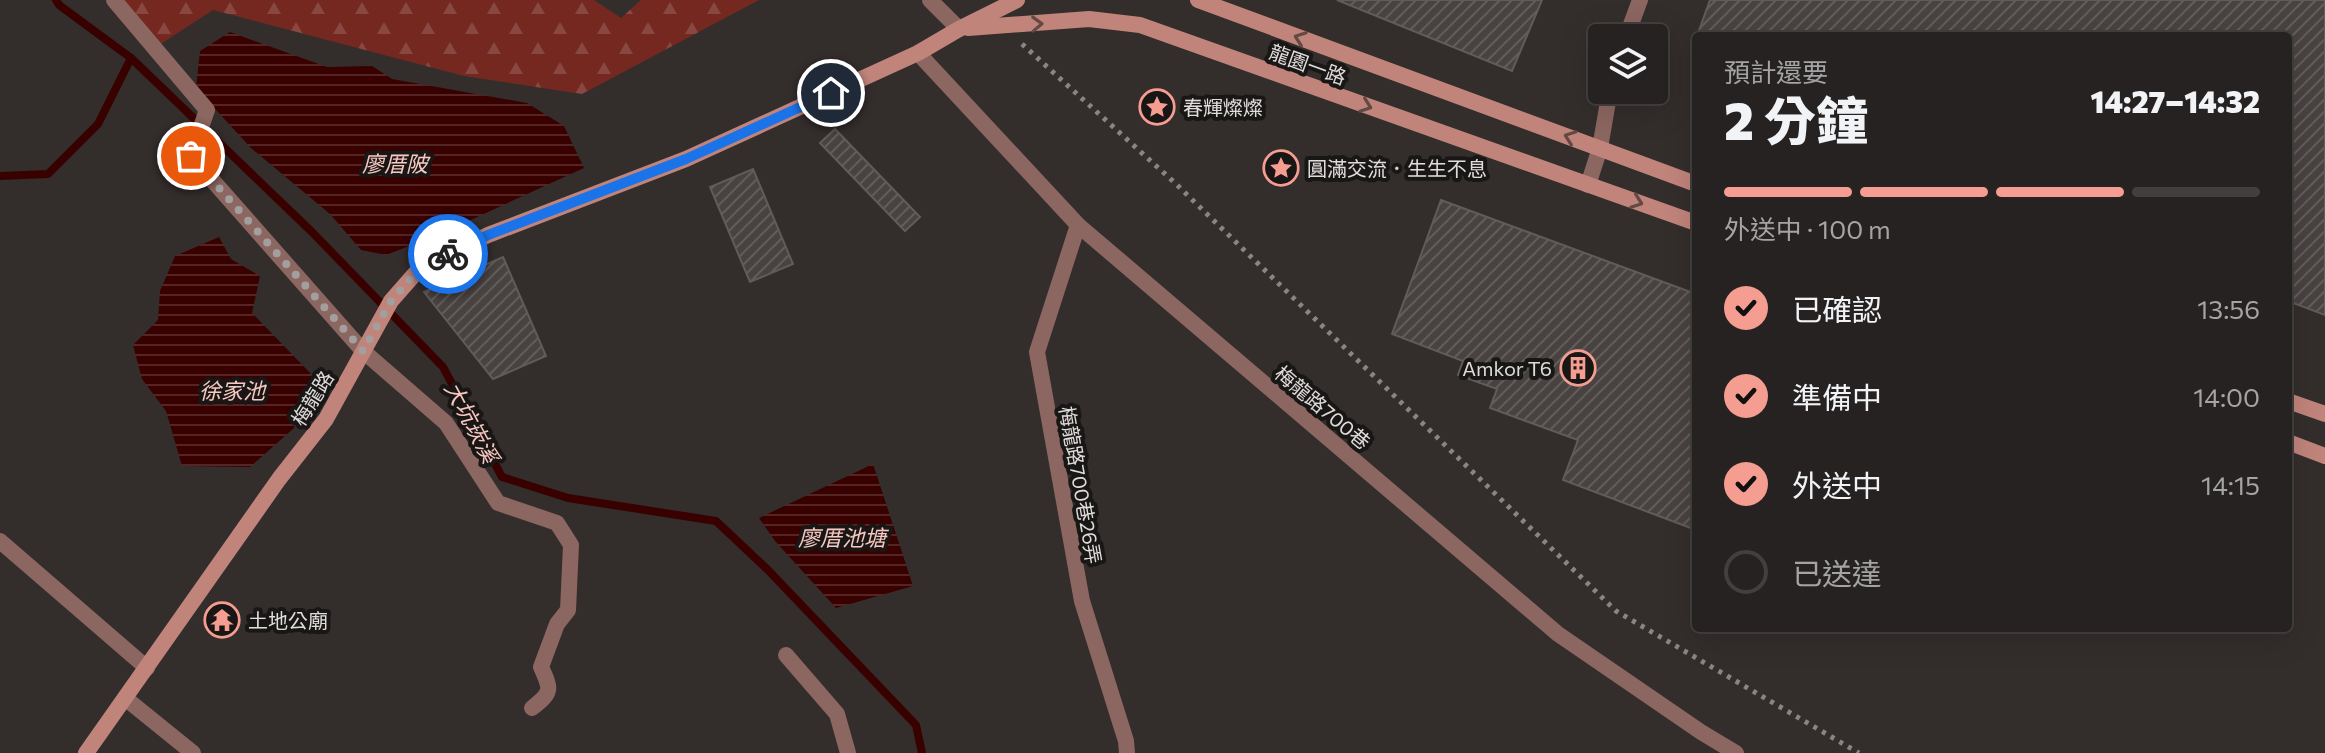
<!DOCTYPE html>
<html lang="zh-TW">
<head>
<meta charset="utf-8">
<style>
	:root { --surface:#262221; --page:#322f2e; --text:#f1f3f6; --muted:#a4a4a5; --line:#423f3f; --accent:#f59d90 }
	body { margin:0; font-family:Commissioner,"Noto Sans TC",sans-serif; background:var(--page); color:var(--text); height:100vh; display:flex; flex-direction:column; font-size:30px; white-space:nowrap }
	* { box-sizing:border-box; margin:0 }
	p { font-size:26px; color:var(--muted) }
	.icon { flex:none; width:44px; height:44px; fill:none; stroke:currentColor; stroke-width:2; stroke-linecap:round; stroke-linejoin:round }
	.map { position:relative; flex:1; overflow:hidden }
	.details { position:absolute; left:1692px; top:32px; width:600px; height:600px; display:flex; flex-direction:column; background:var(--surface); border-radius:8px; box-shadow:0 8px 32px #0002,0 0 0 2px var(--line) }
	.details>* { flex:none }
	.controls { position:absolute; left:1588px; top:24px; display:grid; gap:16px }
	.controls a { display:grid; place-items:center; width:80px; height:80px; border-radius:8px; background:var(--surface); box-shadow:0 8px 32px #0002,0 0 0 2px var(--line); font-size:40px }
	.pin { position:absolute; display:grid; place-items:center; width:68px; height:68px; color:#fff; margin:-34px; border:4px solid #fff; border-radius:50%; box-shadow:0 2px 8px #0007 }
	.courier { position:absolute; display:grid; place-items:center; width:80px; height:80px; margin:-40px; border:6px solid #1a73e8; border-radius:50%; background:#fff; color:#222; box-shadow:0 2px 10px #0007 }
	.head em { font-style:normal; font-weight:800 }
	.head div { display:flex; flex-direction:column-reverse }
	.head { display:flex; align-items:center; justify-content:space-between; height:136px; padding:0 32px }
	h1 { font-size:52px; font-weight:800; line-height:60px }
	.bar { display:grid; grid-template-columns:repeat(4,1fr); gap:12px 8px; align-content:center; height:96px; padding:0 32px }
	.bar i { height:10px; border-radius:6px; background:var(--line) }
	.bar .selected { background:var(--accent) }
	.bar p { grid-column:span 4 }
	ol { padding:0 32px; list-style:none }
	li { display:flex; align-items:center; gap:24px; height:88px }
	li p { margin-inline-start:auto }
	li .icon { padding:8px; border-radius:50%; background:var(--accent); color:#111; stroke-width:4 }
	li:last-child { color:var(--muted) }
	li i { width:44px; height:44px; border:4px solid var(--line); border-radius:50% }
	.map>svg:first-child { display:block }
</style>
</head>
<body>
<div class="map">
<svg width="2325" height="753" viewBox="0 0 2325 753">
	<defs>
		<pattern id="forest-firs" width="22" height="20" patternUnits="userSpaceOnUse" patternTransform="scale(2)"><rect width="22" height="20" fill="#752820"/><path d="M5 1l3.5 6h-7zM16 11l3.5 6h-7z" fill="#884740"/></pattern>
		<pattern id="water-rules" width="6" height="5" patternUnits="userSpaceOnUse" patternTransform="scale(2)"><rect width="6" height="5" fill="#390000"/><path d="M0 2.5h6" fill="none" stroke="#552525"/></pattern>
		<pattern id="building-hatch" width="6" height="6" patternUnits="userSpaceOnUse" patternTransform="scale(2)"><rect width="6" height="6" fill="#484241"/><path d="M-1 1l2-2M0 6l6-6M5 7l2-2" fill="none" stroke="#625d5c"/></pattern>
	</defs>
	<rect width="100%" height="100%" fill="#332d2c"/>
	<path fill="url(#forest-firs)" d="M110,0H594L621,18L641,0H759L582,94L464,76L213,10L153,49Z"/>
	<g fill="url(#water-rules)">
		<path d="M230,32L327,67L372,66L392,79L527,103L564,126L584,168L440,234L386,255L361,250L330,214L251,148L196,88L200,51Z"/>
		<path d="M219,237L231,259L260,276L252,313L313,376L294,428L250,467L182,466L166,411L142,379L133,345L158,320L160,291L175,256Z"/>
		<path d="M873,464L913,586L836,608L775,541L759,518Z"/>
	</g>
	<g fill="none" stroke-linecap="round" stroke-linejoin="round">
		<g stroke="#390000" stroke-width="8">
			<path d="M56,0L59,5L131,58L312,232L443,367L502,477L568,498L716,521L768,570L916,725L922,753"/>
			<path d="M0,176L48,174L98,124L131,58"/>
		</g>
	</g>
	<g fill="url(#building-hatch)" stroke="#615b5a" stroke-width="2">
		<path d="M1337,0H1542L1512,71Z"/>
		<path d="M1710,0H2325V315L2288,301V36H1697Z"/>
		<path d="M835,129L920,217L905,231L820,143Z"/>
		<path d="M753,169L793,264L750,282L710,187Z"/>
		<path d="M1441,200L1696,294V530L1563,480L1578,440L1490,408L1497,389L1458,375L1463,361L1392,334Z"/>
		<path d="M503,257L546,356L493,379L424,292Z"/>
	</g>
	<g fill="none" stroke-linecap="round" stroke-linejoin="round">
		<path stroke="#8a8585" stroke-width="5" stroke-dasharray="4 6" stroke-linecap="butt" d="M1022,44L1175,183L1616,611L1859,753"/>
		<g stroke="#8c6660" stroke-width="16">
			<path d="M114,0L207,110L191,156L363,351L446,423L498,503L557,523L571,545L568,610L557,624L541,667C551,689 553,692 532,708"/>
			<path d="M786,655L837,714L848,753"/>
			<path d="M125,698L193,753"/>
		</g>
		<g stroke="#8c6660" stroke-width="16">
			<path d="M930,0L959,29"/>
			<path d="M1626,38L1640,0"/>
			<path d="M918,53L1078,225L1558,634L1701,732L1736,753"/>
			<path d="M1588,185L1600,148L1610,90"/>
			<path d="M1078,225L1037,352L1082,601L1126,741L1127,753"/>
			<path d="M0,541L147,668"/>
		</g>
		<g stroke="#c0847b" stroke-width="16">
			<path d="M1198,0L1696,184"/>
			<path d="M968,28L1089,19L1140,25L1696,223"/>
			<path d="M2288,401L2325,414"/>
			<path d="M2288,442L2325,456"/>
			<path d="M86,753L279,479L326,419L391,301L420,268L488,235L686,159L918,53L959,29L1017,0"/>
		</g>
	</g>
	<defs><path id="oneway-chevron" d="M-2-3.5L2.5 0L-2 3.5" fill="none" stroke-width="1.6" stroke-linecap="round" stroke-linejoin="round" transform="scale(2)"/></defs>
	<g stroke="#644843">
		<use href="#oneway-chevron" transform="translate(1037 24) rotate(-2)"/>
		<use href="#oneway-chevron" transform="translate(1300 38) rotate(-160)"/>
		<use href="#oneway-chevron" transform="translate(1366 106) rotate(20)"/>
		<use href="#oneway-chevron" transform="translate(1570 137) rotate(-160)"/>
		<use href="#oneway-chevron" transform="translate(1637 202) rotate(20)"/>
	</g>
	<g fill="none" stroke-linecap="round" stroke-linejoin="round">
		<path stroke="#a39f9e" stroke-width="8" stroke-dasharray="0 14.4" d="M191,156L363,351L391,301L420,268L448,254"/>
		<path stroke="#1a73e8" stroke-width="10" d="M448,254L488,235L686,159L831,93"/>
	</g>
	<defs>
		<symbol id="sight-ring" viewBox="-11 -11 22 22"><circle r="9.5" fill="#191616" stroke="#f59d90" stroke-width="1.5"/><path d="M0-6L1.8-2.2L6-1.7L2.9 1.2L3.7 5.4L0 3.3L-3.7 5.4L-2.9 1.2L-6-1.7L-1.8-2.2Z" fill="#f59d90"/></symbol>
		<symbol id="building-ring" viewBox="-11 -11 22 22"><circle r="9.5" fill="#191616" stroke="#f59d90" stroke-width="1.5"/><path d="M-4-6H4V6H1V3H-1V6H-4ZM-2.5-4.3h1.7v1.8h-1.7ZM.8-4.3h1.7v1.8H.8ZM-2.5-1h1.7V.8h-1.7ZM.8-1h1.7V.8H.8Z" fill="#f59d90"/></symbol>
		<symbol id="temple-ring" viewBox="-11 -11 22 22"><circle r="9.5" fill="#191616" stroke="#f59d90" stroke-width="1.5"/><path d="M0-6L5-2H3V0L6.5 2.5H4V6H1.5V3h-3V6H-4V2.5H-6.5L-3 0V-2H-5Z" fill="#f59d90"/></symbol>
	</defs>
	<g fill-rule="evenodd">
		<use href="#sight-ring" x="1137" y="87" width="40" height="40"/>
		<use href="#sight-ring" x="1261" y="148" width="40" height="40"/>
		<use href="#building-ring" x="1558" y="348" width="40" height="40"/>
		<use href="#temple-ring" x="202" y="600" width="40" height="40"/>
	</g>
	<g text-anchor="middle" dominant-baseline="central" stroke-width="8" stroke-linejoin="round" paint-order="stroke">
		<g font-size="20" fill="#e0dcdc" stroke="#191616">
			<text transform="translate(1308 64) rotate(20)">龍園一路</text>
			<text transform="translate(312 398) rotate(-58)">梅龍路</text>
			<text transform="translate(1323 407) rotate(40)">梅龍路700巷</text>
			<text transform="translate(1081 485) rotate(80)">梅龍路700巷26弄</text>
		</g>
		<g font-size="20" fill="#e0dcdc" stroke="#191616" text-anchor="start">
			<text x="1183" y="107">春輝燦燦</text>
			<text x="1307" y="168">圓滿交流．生生不息</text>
			<text x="1552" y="368" text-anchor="end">Amkor T6</text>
			<text x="248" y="620">土地公廟</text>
		</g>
		<g font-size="22" font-style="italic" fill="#f8c8c0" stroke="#191616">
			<text x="395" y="163">廖厝陂</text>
			<text x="232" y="390">徐家池</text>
			<text transform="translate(472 422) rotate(62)">大坑崁溪</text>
			<text x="842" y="537">廖厝池塘</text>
		</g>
	</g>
</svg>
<div class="controls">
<a><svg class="icon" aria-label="layers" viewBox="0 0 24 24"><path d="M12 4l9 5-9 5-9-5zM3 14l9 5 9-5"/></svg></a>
</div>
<div class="pin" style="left:191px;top:156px;background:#ea580c"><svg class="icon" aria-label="bag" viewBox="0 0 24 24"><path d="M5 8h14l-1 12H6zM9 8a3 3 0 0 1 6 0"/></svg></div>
<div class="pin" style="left:831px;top:93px;background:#1f2937"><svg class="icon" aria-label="home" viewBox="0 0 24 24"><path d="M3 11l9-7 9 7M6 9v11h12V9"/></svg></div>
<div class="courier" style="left:448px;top:254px"><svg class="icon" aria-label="bike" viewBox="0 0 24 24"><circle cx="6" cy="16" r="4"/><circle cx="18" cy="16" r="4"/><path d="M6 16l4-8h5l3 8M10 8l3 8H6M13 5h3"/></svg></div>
<section class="details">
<div class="head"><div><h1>2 分鐘</h1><p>預計還要</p></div><em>14:27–14:32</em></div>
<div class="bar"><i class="selected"></i><i class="selected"></i><i class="selected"></i><i></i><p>外送中 · 100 m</p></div>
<ol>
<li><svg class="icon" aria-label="check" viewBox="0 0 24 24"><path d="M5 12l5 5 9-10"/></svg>已確認<p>13:56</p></li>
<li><svg class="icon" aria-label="check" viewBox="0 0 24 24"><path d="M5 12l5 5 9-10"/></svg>準備中<p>14:00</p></li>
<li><svg class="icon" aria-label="check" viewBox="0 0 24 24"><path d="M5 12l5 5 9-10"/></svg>外送中<p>14:15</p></li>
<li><i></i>已送達</li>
</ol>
</section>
</div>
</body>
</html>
